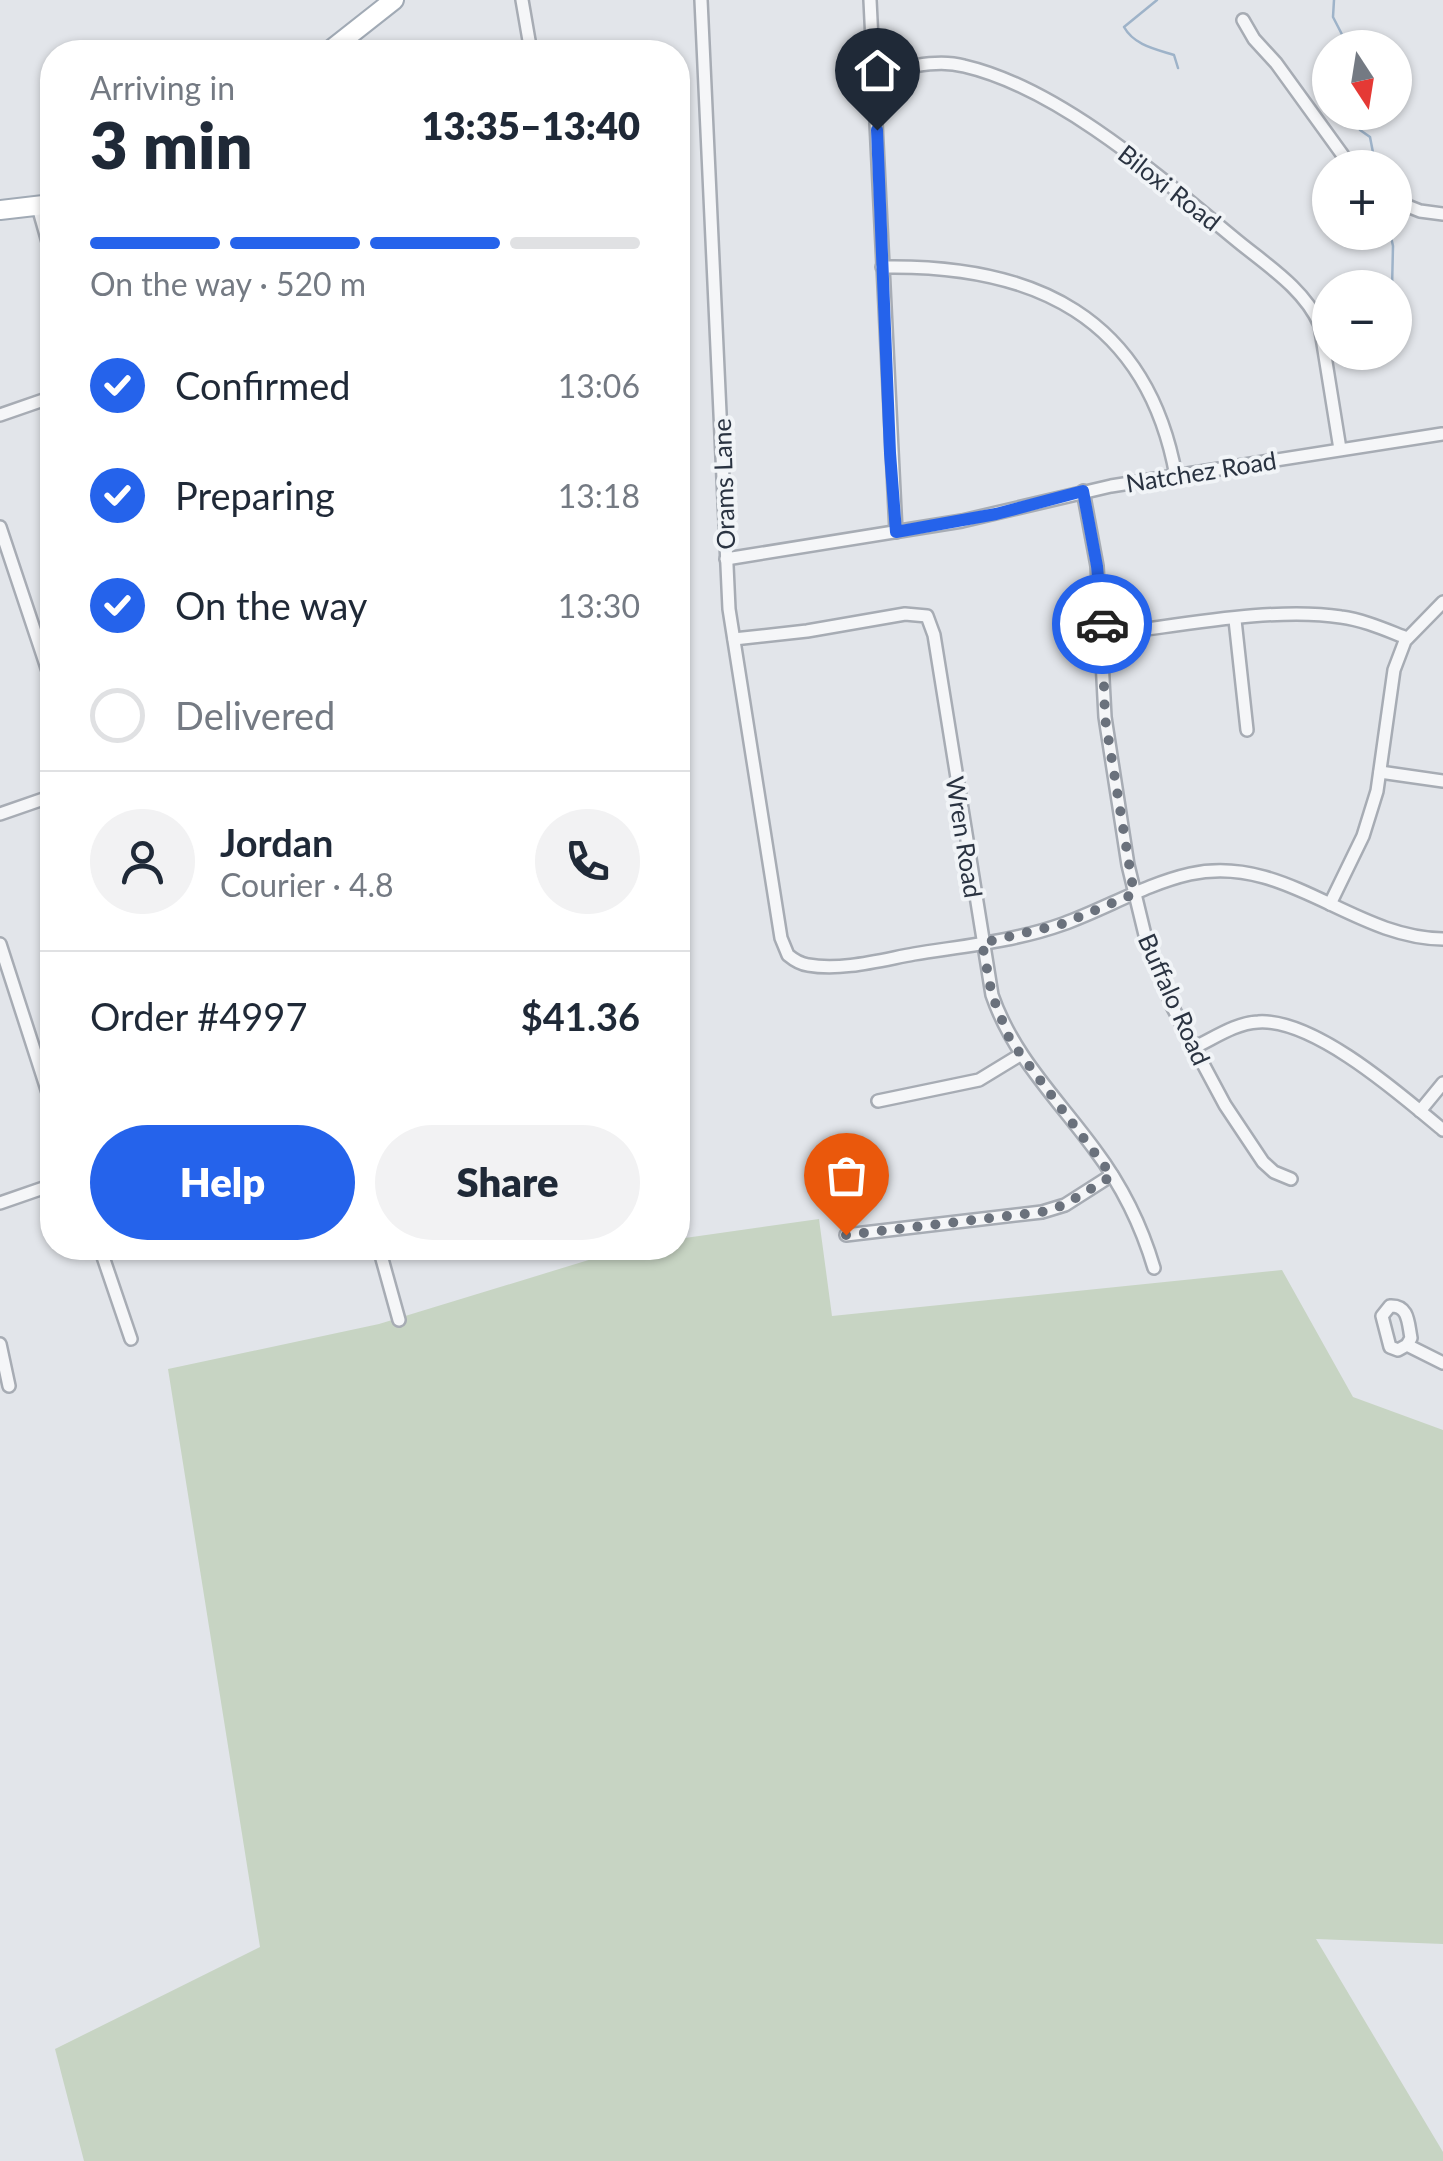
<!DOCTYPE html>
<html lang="en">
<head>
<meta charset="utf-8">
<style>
	:root { --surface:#fff; --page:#f2f2f3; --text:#1f2937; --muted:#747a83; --line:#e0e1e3; --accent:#2563eb }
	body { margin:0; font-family:Lato,sans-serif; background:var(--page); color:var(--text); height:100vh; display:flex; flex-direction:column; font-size:38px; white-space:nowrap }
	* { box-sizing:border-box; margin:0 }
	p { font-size:32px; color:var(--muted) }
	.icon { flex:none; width:55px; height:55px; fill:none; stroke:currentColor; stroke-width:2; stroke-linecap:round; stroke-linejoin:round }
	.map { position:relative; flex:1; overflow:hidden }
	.details { position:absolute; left:40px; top:40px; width:650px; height:1220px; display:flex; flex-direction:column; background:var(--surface); border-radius:40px; box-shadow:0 2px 8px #0004 }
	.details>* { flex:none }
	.needle { width:65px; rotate:168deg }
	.buttons { position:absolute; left:1312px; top:30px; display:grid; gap:20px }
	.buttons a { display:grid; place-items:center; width:100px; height:100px; border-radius:50%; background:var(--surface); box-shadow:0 2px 8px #0004; font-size:50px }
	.pin { position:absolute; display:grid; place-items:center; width:85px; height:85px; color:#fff; margin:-102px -42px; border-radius:50% 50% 50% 0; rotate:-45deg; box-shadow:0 0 10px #0007 }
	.pin .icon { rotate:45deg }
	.courier { position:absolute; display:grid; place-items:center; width:100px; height:100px; margin:-50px; border:8px solid #2563eb; border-radius:50%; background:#fff; color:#222; box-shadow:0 2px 12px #0007 }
	.headline em { font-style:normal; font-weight:800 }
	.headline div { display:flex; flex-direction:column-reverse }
	.headline { display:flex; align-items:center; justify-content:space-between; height:170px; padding:0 50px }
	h1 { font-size:65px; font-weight:800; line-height:75px }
	.bar { display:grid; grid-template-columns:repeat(4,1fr); gap:15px 10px; align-content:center; height:120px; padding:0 50px }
	.bar i { height:12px; border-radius:8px; background:var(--line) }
	.bar .on { background:var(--accent) }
	.bar p { grid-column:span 4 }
	.line { display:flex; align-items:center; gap:25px; padding:0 50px; border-top:2px solid var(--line) }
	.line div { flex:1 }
	.round { display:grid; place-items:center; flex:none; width:105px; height:105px; border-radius:52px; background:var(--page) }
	ol { padding:0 50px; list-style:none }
	li { display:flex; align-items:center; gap:30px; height:110px }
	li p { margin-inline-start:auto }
	li .icon { padding:10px; border-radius:50%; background:var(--accent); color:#fff; stroke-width:4 }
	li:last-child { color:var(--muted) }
	li i { width:55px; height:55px; border:5px solid var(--line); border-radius:50% }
	.cta { display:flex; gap:20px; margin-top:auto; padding:20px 50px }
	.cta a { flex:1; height:115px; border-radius:60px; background:var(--accent); color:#fff; font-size:40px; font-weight:800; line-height:115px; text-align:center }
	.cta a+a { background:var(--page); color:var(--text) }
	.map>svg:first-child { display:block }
</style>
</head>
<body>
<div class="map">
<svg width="1443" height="2161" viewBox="0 0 1443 2161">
	<rect width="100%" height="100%" fill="#e2e5ea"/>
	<path fill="#c7d4c3" d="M819,1219L832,1316L1282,1270L1353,1397L1443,1430V1944L1316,1939L1443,2152V2161H84L55,2049L260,1947L168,1369L379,1324L628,1248H678V1239Z"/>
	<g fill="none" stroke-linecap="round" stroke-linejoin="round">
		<g stroke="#9eb3c9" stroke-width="2.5">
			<path d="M1157,0L1124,27C1134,45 1155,49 1174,55L1178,68"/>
			<path d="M1334,0L1333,17L1349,48"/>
			<path d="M1358,112L1360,130L1370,137L1376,168"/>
			<path d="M1390,232L1393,246L1392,288"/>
		</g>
		<defs>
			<g id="street">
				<path d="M522,0L531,52"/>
				<path d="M701,0L729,609L781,938L788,955C794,960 800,964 808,965C842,971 881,960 914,954C963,946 1016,941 1063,924C1105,909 1146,884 1190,874C1285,853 1352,938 1443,939"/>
				<path d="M870,0L896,532"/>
				<path d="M1243,20L1254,39L1276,63L1352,168"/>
				<path d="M873,74C903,69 935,58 964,66C1059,88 1161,178 1235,239C1265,264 1304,288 1320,325L1340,449"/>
				<path d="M1395,201L1420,211L1443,214"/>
				<path d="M38,207L52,256"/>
				<path d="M882,267C1033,264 1147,316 1176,476"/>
				<path d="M0,415L52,397"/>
				<path d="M1083,491L1097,566L1105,717L1128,865L1145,935L1172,1006L1225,1105L1263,1162L1274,1172L1291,1179"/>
				<path d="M0,527L52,683"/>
				<path d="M726,559L962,521L1111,486L1442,434"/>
				<path d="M1235,620L1247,730"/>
				<path d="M1102,635C1173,627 1272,606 1341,617C1364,620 1386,630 1407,638"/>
				<path d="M734,639L807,631L905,614L927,616L934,635L992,995C1013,1056 1057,1098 1095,1150C1122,1186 1141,1224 1154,1268"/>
				<path d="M1380,772L1443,781"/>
				<path d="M0,814L52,796"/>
				<path d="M1330,904L1363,836L1377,791L1394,670L1405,641L1443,602"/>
				<path d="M0,944L52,1105"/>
				<path d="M1193,1048C1213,1039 1235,1023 1258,1022C1314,1018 1401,1095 1443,1130"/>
				<path d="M878,1101L979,1080L1020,1055"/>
				<path d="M1420,1111L1443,1083"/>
				<path d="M0,1203L52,1185"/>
				<path d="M846,1235L1042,1212L1065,1205L1112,1175"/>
				<path d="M100,1248L131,1339"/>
				<path d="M379,1248L399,1320"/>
				<path d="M0,1344L9,1386"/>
				<path d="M1407,1345L1411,1338C1408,1323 1409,1305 1390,1306L1382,1316L1390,1347L1398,1350L1407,1345L1443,1363"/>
			</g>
			<g id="primary">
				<path d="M328,52L394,0"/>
				<path d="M0,210L52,204"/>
			</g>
		</defs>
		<use href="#street" stroke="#a7acb4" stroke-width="16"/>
		<use href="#primary" stroke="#a1aab5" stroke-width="22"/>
		<use href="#street" stroke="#f5f6f8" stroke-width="11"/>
		<use href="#primary" stroke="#fff" stroke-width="18"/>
	</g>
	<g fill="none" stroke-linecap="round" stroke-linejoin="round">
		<path stroke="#6a717c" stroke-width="10" stroke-dasharray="0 18" d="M846,1235L1042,1212L1064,1205L1112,1176L1010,1040L992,995L982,943L1062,924L1134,894L1105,718L1102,624"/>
		<path stroke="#2563eb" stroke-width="12" d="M877,130L890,453L896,532L996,514L1083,491L1097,566L1102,624"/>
	</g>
	<g text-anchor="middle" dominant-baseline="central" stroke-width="8" stroke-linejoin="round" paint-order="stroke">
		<g font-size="25" fill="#2a3341" stroke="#f1f4f7">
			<text transform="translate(1170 187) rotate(38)">Biloxi Road</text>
			<text transform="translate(1201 471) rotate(-9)">Natchez Road</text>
			<text transform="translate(723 484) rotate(-92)">Orams Lane</text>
			<text transform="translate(965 837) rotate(81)">Wren Road</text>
			<text transform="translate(1175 999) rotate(66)">Buffalo Road</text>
		</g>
	</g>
</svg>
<div class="buttons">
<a><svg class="needle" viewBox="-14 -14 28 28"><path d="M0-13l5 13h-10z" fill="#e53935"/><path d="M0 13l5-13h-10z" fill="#747a83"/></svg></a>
<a>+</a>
<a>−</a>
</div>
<div class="pin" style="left:846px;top:1235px;background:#ea580c"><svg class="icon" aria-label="bag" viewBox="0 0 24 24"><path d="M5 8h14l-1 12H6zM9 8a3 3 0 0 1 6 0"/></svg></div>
<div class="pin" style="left:877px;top:130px;background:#1f2937"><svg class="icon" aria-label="home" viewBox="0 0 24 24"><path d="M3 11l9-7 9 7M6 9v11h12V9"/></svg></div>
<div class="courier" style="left:1102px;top:624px"><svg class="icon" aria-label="car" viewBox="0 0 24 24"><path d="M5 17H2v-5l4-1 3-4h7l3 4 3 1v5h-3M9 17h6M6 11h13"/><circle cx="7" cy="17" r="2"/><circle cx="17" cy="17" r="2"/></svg></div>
<section class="details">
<div class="headline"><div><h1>3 min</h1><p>Arriving in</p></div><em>13:35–13:40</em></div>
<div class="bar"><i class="on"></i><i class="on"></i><i class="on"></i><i></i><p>On the way · 520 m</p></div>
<ol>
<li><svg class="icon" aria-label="check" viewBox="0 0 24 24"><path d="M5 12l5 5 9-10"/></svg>Confirmed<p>13:06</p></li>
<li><svg class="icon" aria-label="check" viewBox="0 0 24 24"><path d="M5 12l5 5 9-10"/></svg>Preparing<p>13:18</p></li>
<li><svg class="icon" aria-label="check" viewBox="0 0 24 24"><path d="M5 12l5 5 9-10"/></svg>On the way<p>13:30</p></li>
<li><i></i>Delivered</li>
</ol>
<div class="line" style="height:180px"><a class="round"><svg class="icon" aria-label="person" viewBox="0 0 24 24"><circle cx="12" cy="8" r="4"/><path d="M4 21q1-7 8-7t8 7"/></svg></a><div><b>Jordan</b><p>Courier · 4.8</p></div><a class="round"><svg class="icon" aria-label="phone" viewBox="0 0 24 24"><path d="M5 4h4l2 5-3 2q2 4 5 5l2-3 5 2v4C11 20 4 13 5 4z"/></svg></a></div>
<div class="line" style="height:130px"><div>Order #4997</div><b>$41.36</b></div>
<div class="cta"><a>Help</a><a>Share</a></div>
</section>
</div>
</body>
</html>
